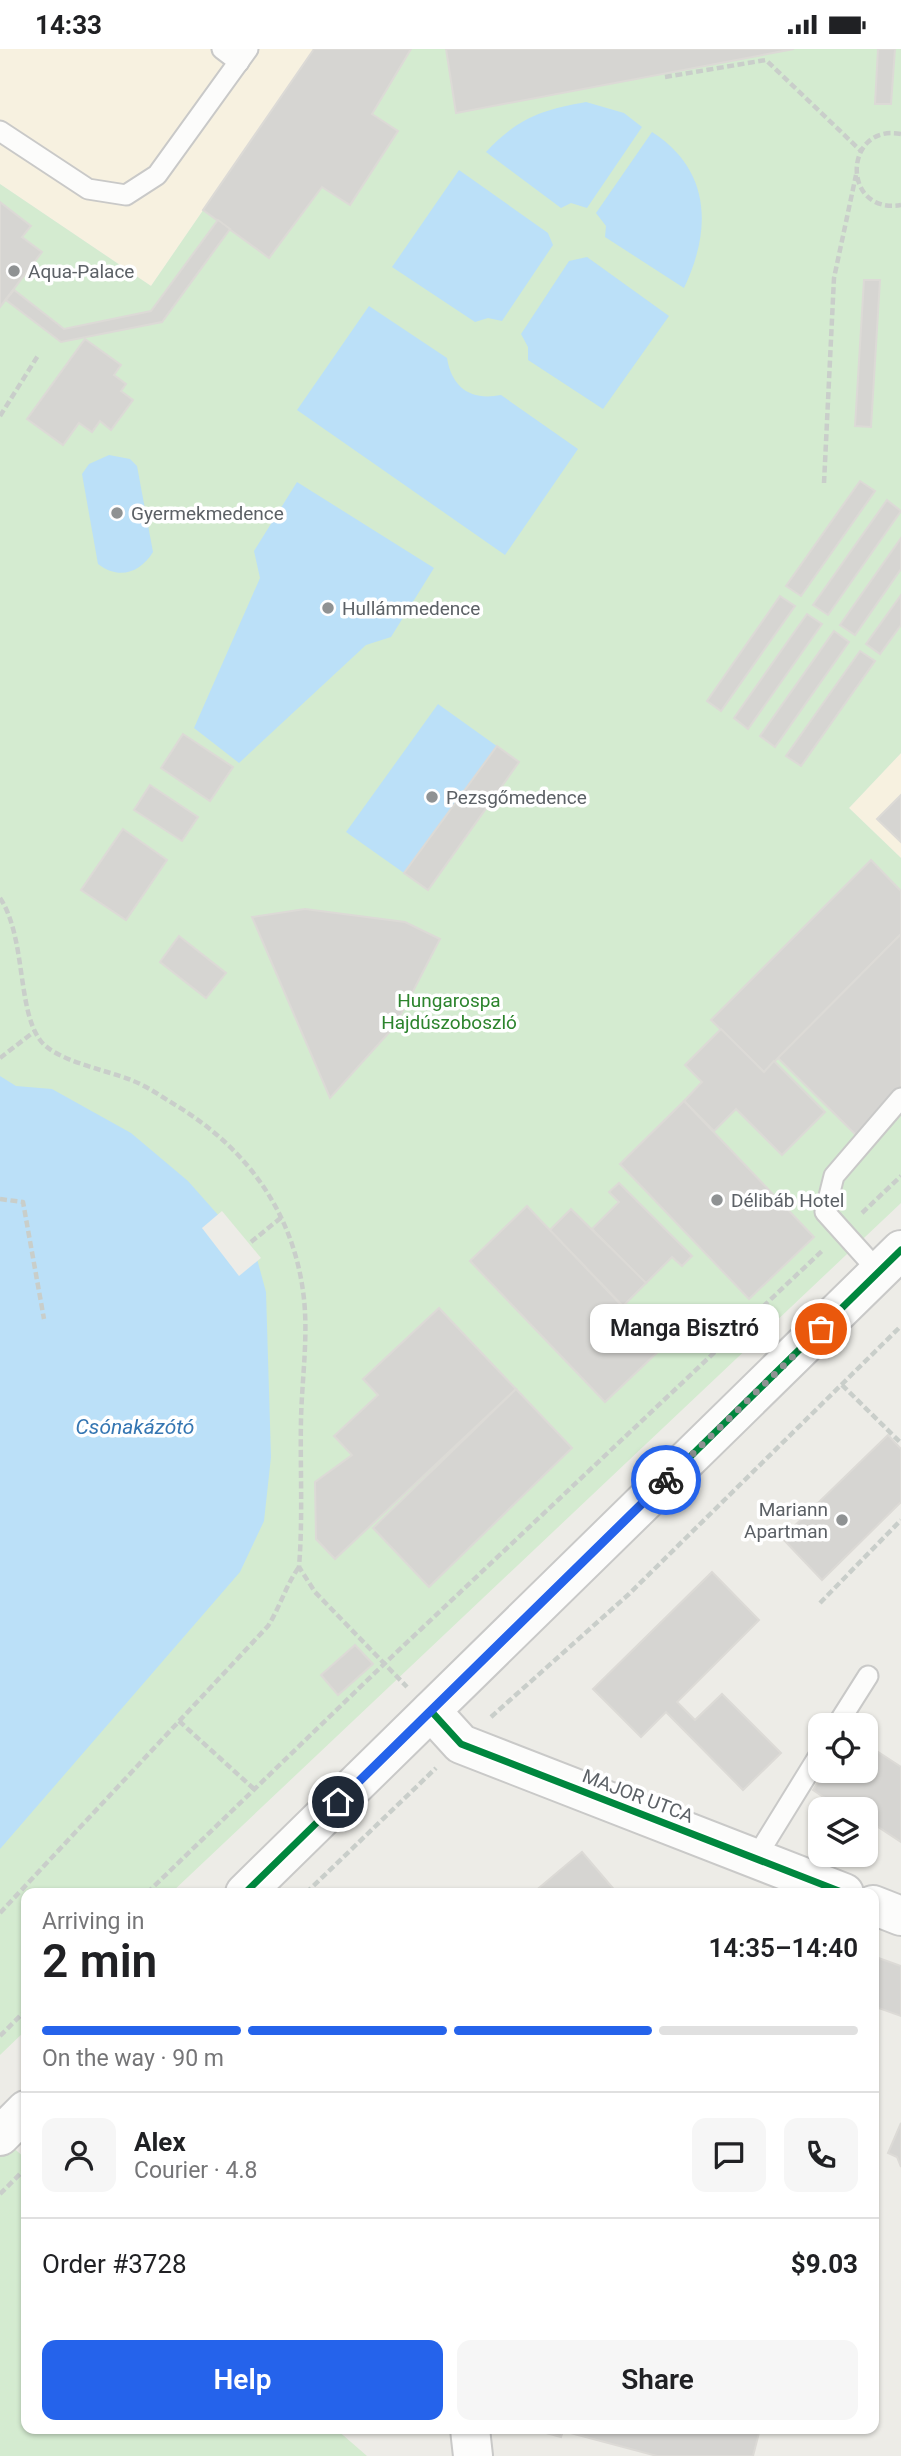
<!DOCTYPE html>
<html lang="en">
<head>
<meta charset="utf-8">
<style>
	:root { --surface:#fff; --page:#f6f6f6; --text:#202124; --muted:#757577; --line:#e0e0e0; --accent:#2563eb }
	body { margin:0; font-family:Roboto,sans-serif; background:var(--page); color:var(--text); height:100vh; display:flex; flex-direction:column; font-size:26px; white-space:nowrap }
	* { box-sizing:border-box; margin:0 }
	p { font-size:23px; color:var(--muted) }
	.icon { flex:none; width:38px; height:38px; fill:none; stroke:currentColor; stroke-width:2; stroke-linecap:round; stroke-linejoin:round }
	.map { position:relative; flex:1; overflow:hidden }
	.details { position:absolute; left:21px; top:1839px; width:858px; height:546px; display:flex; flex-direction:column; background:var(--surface); border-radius:14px; box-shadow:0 2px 5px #0004 }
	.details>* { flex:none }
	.fabs { position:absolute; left:808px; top:1664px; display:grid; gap:14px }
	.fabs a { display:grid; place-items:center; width:70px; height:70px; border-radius:14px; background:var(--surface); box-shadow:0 2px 5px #0004; font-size:35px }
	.pin { position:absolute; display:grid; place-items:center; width:60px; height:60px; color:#fff; margin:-30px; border:4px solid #fff; border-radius:50%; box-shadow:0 2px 7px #0007 }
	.courier { position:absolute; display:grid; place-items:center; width:70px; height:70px; margin:-35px; border:5px solid #2563eb; border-radius:50%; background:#fff; color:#222; box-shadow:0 2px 9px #0007 }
	.bubble { position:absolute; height:49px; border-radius:14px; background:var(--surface); box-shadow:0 2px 5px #0004; font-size:23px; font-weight:600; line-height:49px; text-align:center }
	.headline em { font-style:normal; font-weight:600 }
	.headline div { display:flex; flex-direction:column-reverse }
	.headline { display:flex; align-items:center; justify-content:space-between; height:119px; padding:0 21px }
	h1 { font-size:46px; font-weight:600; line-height:52px }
	.bar { display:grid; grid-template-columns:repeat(4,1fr); gap:10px 7px; align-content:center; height:84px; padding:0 21px }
	.bar i { height:9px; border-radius:5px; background:var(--line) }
	.bar .selected { background:var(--accent) }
	.bar p { grid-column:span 4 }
	.line { display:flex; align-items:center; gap:18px; padding:0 21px; border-top:2px solid var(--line) }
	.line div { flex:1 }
	.round { display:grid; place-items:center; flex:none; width:74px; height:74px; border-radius:14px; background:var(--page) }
	.button { display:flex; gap:14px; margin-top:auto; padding:14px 21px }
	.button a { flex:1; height:80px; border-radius:14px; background:var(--accent); color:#fff; font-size:28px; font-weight:600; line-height:80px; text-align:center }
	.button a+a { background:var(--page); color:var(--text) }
	.status { display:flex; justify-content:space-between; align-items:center; height:49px; padding:0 35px; background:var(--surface); direction:ltr }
	.status svg { height:19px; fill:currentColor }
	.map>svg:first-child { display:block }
</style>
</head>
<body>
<div class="status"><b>14:33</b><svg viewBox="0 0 49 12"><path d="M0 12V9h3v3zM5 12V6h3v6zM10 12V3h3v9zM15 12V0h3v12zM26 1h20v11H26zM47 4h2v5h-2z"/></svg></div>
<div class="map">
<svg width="901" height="2407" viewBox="0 0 901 2407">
	<rect width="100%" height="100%" fill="#edece7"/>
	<g fill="#f7f1e0">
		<path d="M0,0H314L151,237L0,135Z"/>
		<path d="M901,704V809L849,759Z"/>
	</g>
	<g fill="#d4ebd0">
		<path d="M314,0H901V704L849,759L901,809V1154L171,1844H26V1981L0,2006V135L151,237Z"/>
		<path d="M0,2087L26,2110V2380H336L367,2407H0Z"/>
	</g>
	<g fill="#bbe0f8">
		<path d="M586,53L624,64L642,78L587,159L571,154L561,159L486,103C518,69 541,61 586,53Z"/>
		<path d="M652,83C711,121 712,180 684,239L605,188L606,177L596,164Z"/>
		<path d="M459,121L548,184L553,196L502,272L488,269L475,273L392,218Z"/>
		<path d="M587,208L669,267L603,360L528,311V298L521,285L569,212Z"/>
		<path d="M369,257L447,309C452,339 471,352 501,346L578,400L505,506L297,361Z"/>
		<path d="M109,406L130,410L137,417L153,503C140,524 119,531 98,515L82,425L89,415Z"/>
		<path d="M297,433L434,519L391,588L366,596L239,714L194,679L260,529L254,502Z"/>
		<path d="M438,655L519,713L428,841L346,783Z"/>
		<path d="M0,1027L16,1037L52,1040L131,1084L188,1132L257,1210L266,1243L271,1408L264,1472L240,1523L0,1800Z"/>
	</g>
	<path fill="#edece7" d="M222,1162L261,1209L239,1227L202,1179Z"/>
	<g fill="#d6d5d2" stroke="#dcdad6" stroke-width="2">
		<path d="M314,0H411L372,65L398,82L350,156L322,138L269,209L203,161Z"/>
		<path d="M446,0H794L456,64Z"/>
		<path d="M878,0H895L891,55H875Z"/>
		<path d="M0,153L31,177L22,188L42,203L0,258Z"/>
		<path d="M218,171L230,180L162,273L61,293L6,251L14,241L64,280L151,262Z"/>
		<path d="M864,231H880L871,378L855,377Z"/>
		<path d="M85,290L121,316L114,326L126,335L121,342L133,351L111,381L100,372L92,383L79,374L63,396L27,370Z"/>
		<path d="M860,432L875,442L801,547L786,537Z"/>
		<path d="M887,451L901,462L828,566L813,556Z"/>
		<path d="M901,489V520L855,586L840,576Z"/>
		<path d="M901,546V576L880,605L866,595Z"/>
		<path d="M780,547L795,557L721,662L707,652Z"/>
		<path d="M807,565L822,575L748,680L734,669Z"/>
		<path d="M834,582L849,593L775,698L760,687Z"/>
		<path d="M860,602L875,612L801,717L786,707Z"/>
		<path d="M183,685L233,718L210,752L161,719Z"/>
		<path d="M497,697L519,713L428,841L404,824Z"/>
		<path d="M150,736L198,768L182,792L134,761Z"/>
		<path d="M901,746V793L877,770Z"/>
		<path d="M123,780L167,811L126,871L81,841Z"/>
		<path d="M871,811L901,842V885L764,1023L711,971Z"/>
		<path d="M305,860L405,873L440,890L395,977L330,1049L252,868Z"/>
		<path d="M901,885V1041L856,1086L778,1009Z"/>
		<path d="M179,887L226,924L206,949L160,913Z"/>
		<path d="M721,980L764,1023L774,1012L825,1063L782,1106L736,1060L714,1082L684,1052L702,1033L685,1016Z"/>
		<path d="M684,1052L814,1188L749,1250L620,1115Z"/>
		<path d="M619,1134L692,1207L682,1217L672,1208L646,1234L592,1180L619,1153L609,1143Z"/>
		<path d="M527,1157L662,1299L605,1353L470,1212Z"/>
		<path d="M571,1160L646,1234L623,1257L550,1181Z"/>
		<path d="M439,1259L516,1340L335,1510L316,1490L315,1433L352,1406L334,1387L378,1346L363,1330Z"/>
		<path d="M516,1340L572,1399L429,1538L373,1479Z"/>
		<path d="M888,1386L901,1400V1453L822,1531L782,1489Z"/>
		<path d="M712,1523L759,1571L677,1653L695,1671L722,1645L781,1704L743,1741L666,1663L641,1688L593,1640Z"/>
		<path d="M355,1596L373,1615L338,1646L321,1626Z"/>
		<path d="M866,1695L901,1718V1793L866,1770V1760L847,1757L841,1760L813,1741L825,1722H866Z"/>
		<path d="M582,1803L617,1844H533L565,1817Z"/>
		<path d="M873,1907L901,1917V1967L876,1958L873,1964Z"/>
		<path d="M901,2074V2118L897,2108L888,2104Z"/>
		<path d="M531,2380H760L753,2407H657L563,2382L561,2388Z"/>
	</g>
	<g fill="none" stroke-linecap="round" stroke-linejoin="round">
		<defs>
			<g id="service">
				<path d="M222,0L239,13"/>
				<path d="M0,82L88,140L126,146L157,126L248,0"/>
				<path d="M879,1223L825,1163L834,1127L901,1049"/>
				<path d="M837,1676L868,1627"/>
				<path d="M755,1810L821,1703"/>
			</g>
			<g id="minor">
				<path d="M431,1662L461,1695L844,1844"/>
				<path d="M245,1844L901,1201"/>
				<path d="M873,1856L901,1867"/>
				<path d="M0,2087L26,2061"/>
				<path d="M470,2380L473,2407"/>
			</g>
		</defs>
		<use href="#service" stroke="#c9c9c8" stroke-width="23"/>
		<use href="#minor" stroke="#c9c9c8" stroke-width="42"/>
		<g stroke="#c9ceca" stroke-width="4.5" stroke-dasharray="7 3.5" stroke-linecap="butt">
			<path d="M665,28L766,11L861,102"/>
			<path d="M901,85C843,74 841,166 901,156"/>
			<path d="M0,367L39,305"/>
			<path d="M824,434L834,229L856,126"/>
			<path d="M0,849C26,888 17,960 40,991C55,1012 107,1021 131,1031C147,1037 162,1048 177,1057C246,1099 292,1162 303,1242C309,1284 302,1328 301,1370C300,1419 303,1469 299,1518L315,1543L407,1638"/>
			<path d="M0,1009L35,982"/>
			<path d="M0,1150L23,1153L44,1270"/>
			<path d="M862,1164L901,1127"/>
			<path d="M251,1193L283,1167"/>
			<path d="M842,1336L901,1394"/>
			<path d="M820,1554L901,1471"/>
			<path d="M491,1668L629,1545L901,1277"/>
			<path d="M179,1672L254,1740"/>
			<path d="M147,1844L383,1616L823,1201"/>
			<path d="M306,1844L436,1719"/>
			<path d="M0,1864L268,1577C280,1558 286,1536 299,1518"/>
			<path d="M0,1987L26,1961"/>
			<path d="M0,2145L26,2119"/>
		</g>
		<use href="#service" stroke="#fcfcfb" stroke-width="19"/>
		<use href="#minor" stroke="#fcfcfb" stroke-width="38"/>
		<defs>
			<g id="cycleway">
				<path d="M431,1662L461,1695L844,1844"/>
				<path d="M245,1844L901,1201"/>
			</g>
		</defs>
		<use href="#cycleway" stroke="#fff" stroke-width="11"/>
		<use href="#cycleway" stroke="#00873e" stroke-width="7"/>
	</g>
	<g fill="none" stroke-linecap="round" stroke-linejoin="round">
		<path stroke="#8f9293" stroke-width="7" stroke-dasharray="0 12.6" d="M666,1431L821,1280"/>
		<path stroke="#2563eb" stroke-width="9" d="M338,1753L666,1431"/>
	</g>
	<g fill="#8f9293" stroke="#fff" stroke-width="2.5">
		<circle cx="14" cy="222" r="7"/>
		<circle cx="117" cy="464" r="7"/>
		<circle cx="328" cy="559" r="7"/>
		<circle cx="432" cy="748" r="7"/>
		<circle cx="717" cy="1151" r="7"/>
		<circle cx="842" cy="1471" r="7"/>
	</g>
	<g text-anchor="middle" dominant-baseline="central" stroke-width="7" stroke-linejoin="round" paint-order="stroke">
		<g font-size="19" fill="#5c6166" stroke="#fff" text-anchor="start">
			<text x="28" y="222">Aqua-Palace</text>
			<text x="131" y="464">Gyermekmedence</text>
			<text x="342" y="559">Hullámmedence</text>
			<text x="446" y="748">Pezsgőmedence</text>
			<text x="731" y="1151">Délibáb Hotel</text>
			<text x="828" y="1460" text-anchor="end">Mariann<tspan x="828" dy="22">Apartman</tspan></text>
		</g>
		<g font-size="19" fill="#2c842d" stroke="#fff">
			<text x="449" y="951">Hungarospa<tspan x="449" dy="22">Hajdúszoboszló</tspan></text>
		</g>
		<g font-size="19" fill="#5c6166" stroke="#fff">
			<text transform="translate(638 1747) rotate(21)">MAJOR UTCA</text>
		</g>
		<g font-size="21" font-style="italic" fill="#3576b2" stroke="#fff">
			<text x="135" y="1378">Csónakázótó</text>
		</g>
	</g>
</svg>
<div class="fabs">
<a><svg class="icon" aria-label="locate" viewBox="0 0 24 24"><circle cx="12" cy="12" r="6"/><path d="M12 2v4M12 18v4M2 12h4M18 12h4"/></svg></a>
<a><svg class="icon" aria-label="layers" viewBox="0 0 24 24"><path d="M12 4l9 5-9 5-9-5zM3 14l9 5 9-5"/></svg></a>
</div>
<div class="pin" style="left:821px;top:1280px;background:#ea580c"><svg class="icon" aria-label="bag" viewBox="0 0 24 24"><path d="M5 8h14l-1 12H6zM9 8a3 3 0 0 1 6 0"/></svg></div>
<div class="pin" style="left:338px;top:1753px;background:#1f2937"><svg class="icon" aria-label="home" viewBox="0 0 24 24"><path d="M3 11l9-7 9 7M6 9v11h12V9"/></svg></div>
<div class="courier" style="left:666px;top:1431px"><svg class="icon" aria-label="bike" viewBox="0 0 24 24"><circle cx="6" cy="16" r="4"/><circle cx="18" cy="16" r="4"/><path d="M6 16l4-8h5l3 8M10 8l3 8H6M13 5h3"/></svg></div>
<div class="bubble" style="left:590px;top:1255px;width:189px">Manga Bisztró</div>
<section class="details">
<div class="headline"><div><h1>2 min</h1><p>Arriving in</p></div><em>14:35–14:40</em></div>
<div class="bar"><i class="selected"></i><i class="selected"></i><i class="selected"></i><i></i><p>On the way · 90 m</p></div>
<div class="line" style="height:126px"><a class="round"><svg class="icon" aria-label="person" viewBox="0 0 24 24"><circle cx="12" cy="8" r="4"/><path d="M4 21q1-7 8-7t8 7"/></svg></a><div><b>Alex</b><p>Courier · 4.8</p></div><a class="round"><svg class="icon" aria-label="chat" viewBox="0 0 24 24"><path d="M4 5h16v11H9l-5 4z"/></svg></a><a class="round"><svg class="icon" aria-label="phone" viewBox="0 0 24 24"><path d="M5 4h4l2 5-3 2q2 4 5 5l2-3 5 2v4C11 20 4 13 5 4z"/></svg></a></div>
<div class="line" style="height:91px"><div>Order #3728</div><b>$9.03</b></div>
<div class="button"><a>Help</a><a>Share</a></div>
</section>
</div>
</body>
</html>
